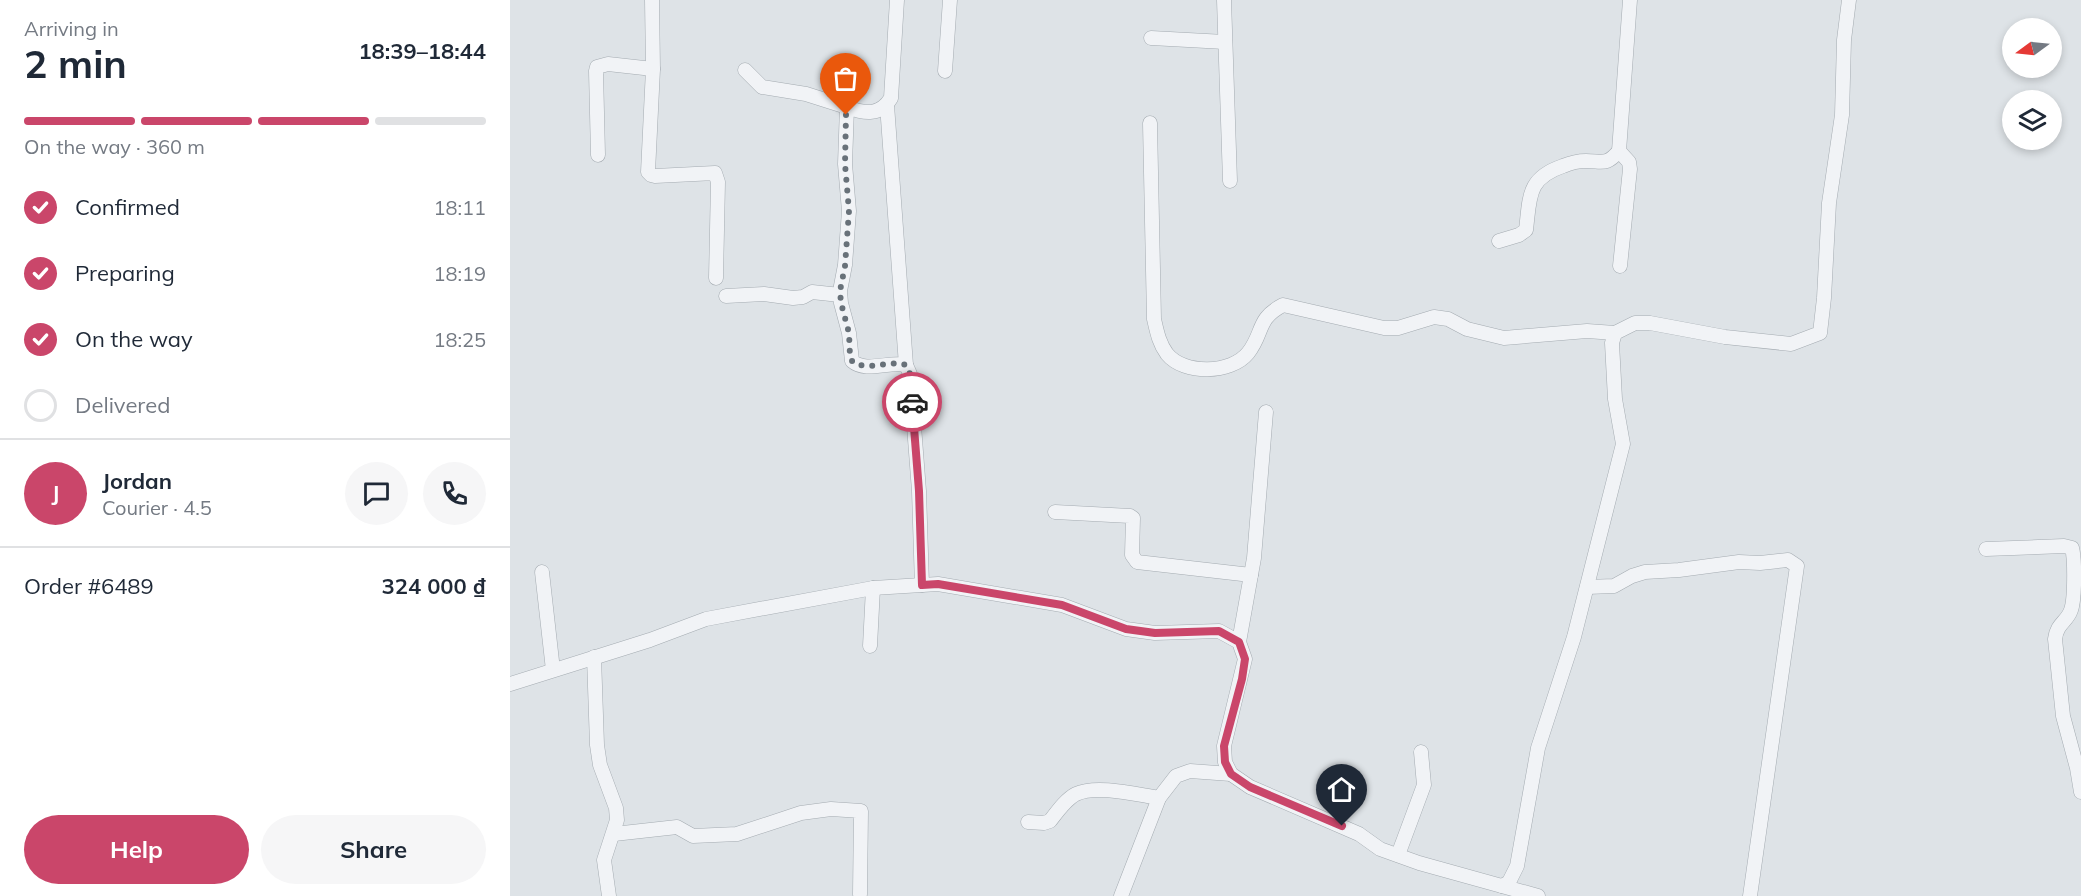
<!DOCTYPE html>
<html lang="en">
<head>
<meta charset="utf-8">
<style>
	:root { --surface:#fff; --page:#f6f6f7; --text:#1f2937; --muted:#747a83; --line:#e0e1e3; --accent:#ca466a }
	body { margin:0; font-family:Mulish,sans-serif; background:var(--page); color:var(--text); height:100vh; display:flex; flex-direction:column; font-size:22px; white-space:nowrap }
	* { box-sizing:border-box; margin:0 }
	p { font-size:20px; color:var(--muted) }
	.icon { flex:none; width:33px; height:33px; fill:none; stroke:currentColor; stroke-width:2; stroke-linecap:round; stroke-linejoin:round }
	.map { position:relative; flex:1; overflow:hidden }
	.panel { display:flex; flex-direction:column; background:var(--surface); width:510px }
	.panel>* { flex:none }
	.needle { width:39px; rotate:255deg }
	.tools { position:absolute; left:1492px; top:18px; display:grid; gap:12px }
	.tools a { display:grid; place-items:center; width:60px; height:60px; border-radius:50%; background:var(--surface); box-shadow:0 3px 9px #0003; font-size:30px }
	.pin { position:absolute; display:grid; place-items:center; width:51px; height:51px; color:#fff; margin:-62px -26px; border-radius:50% 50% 50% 0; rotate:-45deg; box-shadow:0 0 6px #0007 }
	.pin .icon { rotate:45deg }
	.courier { position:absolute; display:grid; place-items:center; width:60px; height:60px; margin:-30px; border:4px solid #ca466a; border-radius:50%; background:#fff; color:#222; box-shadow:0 2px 8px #0007 }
	.headline em { font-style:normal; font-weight:700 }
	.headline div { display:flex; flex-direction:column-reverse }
	.headline { display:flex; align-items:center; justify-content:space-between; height:102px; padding:0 24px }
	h1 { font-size:39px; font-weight:700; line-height:45px }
	.bar { display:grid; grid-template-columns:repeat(4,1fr); gap:9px 6px; align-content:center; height:72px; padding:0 24px }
	.bar i { height:8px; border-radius:4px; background:var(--line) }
	.bar .on { background:var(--accent) }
	.bar p { grid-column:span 4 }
	.line { display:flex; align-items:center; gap:15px; padding:0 24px; border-top:2px solid var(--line) }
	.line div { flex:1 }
	.round { display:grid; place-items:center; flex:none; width:63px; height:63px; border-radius:32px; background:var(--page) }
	ol { padding:0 24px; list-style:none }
	li { display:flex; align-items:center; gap:18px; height:66px }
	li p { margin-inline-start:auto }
	li .icon { padding:6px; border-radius:50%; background:var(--accent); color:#fff; stroke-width:4 }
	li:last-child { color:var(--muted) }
	li i { width:33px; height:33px; border:3px solid var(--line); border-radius:50% }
	.button { display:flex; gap:12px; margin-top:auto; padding:12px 24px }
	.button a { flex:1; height:69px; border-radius:36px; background:var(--accent); color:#fff; font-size:24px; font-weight:700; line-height:69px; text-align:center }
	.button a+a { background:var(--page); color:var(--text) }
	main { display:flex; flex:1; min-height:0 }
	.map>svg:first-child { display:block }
</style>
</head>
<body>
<main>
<section class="panel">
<div class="headline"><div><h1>2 min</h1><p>Arriving in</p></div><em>18:39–18:44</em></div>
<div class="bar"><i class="on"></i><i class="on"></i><i class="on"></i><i></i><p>On the way · 360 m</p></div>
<ol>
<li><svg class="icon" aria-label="check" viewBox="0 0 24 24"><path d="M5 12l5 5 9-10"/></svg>Confirmed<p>18:11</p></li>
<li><svg class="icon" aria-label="check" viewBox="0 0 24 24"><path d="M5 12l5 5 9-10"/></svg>Preparing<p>18:19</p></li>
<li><svg class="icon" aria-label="check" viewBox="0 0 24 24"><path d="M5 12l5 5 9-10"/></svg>On the way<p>18:25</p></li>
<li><i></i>Delivered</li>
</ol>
<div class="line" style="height:108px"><b class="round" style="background:var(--accent);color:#fff">J</b><div><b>Jordan</b><p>Courier · 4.5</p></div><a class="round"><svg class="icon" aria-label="chat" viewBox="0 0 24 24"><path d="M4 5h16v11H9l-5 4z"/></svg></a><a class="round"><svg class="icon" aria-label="phone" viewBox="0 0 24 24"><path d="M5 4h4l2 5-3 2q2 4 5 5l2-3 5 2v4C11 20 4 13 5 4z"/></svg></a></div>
<div class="line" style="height:78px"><div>Order #6489</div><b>324 000 ₫</b></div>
<div class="button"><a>Help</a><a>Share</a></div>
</section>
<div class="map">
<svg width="1571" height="896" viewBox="0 0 1571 896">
	<rect width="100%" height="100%" fill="#dee3e7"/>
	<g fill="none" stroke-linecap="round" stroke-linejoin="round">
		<defs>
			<g id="minor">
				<path d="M142,0L143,69L138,172L141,175L145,176L205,173L208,182L206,278"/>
				<path d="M387,0L381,98C370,116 355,114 337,107L335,164L339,211L335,265L330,291L331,303L339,333L342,361C356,373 379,361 396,365L400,374L409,491L412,585"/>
				<path d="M714,0L720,181"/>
				<path d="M641,38L715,42"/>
				<path d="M235,70L252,87L296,94L337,107"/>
				<path d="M435,71L440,0"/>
				<path d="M377,105L396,365"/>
				<path d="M640,123L644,319C647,332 649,343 657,354C674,375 721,374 738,353C754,333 746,319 773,305L874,328H888L924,317L938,319L957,329L994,338L1077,331L1105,333"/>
				<path d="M88,155L86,71L87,67L98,64L143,69"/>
				<path d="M989,241L1009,235L1016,230C1020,197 1017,178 1053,166C1060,163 1067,161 1076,161C1093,161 1096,166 1109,151"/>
				<path d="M1110,266L1120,169L1119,162L1109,151L1120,0"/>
				<path d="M216,296L254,294L283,298L293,297L302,292L330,295"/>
				<path d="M545,512L620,516L623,518L622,555L627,562L741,575"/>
				<path d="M1476,549L1554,546L1562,548C1565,559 1565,599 1561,610C1557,622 1547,623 1545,639L1553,716L1567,768L1571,792"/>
				<path d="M32,572L43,670"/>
				<path d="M1077,587L1104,586L1122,576L1135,572L1169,570L1229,562L1250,563L1278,560L1287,566L1240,896"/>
				<path d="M729,642L744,558L756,412"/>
				<path d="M360,646L363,588"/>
				<path d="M84,657L87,745L90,765L106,808L107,820L94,860L99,896"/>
				<path d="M0,684L140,640L196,619L363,588L412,585L428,584L552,605L616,629L645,633L709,631L729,642L735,659L714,746L715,762L721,774L740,787L849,834L870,849L909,863L1028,896"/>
				<path d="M518,822L534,823L540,821C547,812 556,799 566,794C587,784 628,795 649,798"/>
				<path d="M104,834L167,827L183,836L227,834L291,813L321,809L351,811L350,894"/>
				<path d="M888,855L914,785L911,752"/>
				<path d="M992,886L999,882L1007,866L1028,748L1064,637L1113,444L1105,399L1102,343L1105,333L1125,323H1140L1215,337L1281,344L1310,333L1314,298L1319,203L1332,115L1334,40L1339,0"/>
				<path d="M611,896L649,798L666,776L680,771L721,774"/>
			</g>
		</defs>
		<use href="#minor" stroke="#a4abb1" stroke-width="15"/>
		<use href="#minor" stroke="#f1f3f6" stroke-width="14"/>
	</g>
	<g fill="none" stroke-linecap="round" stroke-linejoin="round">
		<path stroke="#687179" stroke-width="6" stroke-dasharray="0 10.8" d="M336,115L335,164L339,211L335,266L330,291L331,303L339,333L340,356L342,361L347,365L360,366L388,363L396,365L400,374L402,402"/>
		<path stroke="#ca466a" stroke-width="8" d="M402,402L409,491L412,585L428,584L552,605L616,629L645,633L709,631L729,642L735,659L732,679L714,746L715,762L721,774L740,787L832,826"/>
	</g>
</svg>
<div class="tools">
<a><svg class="needle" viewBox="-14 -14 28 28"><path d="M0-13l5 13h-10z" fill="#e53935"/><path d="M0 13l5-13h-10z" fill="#747a83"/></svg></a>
<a><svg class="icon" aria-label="layers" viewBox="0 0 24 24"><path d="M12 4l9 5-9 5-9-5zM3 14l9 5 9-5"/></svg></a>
</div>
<div class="pin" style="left:336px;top:115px;background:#ea580c"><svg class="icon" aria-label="bag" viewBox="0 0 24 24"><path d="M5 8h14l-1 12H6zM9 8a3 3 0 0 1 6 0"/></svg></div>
<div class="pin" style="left:832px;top:826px;background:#1f2937"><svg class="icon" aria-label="home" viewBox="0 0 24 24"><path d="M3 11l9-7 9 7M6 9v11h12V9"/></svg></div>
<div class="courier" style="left:402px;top:402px"><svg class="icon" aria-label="car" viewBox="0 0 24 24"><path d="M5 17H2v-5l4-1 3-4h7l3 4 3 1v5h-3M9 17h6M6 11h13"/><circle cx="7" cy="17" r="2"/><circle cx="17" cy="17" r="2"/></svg></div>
</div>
</main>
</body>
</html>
